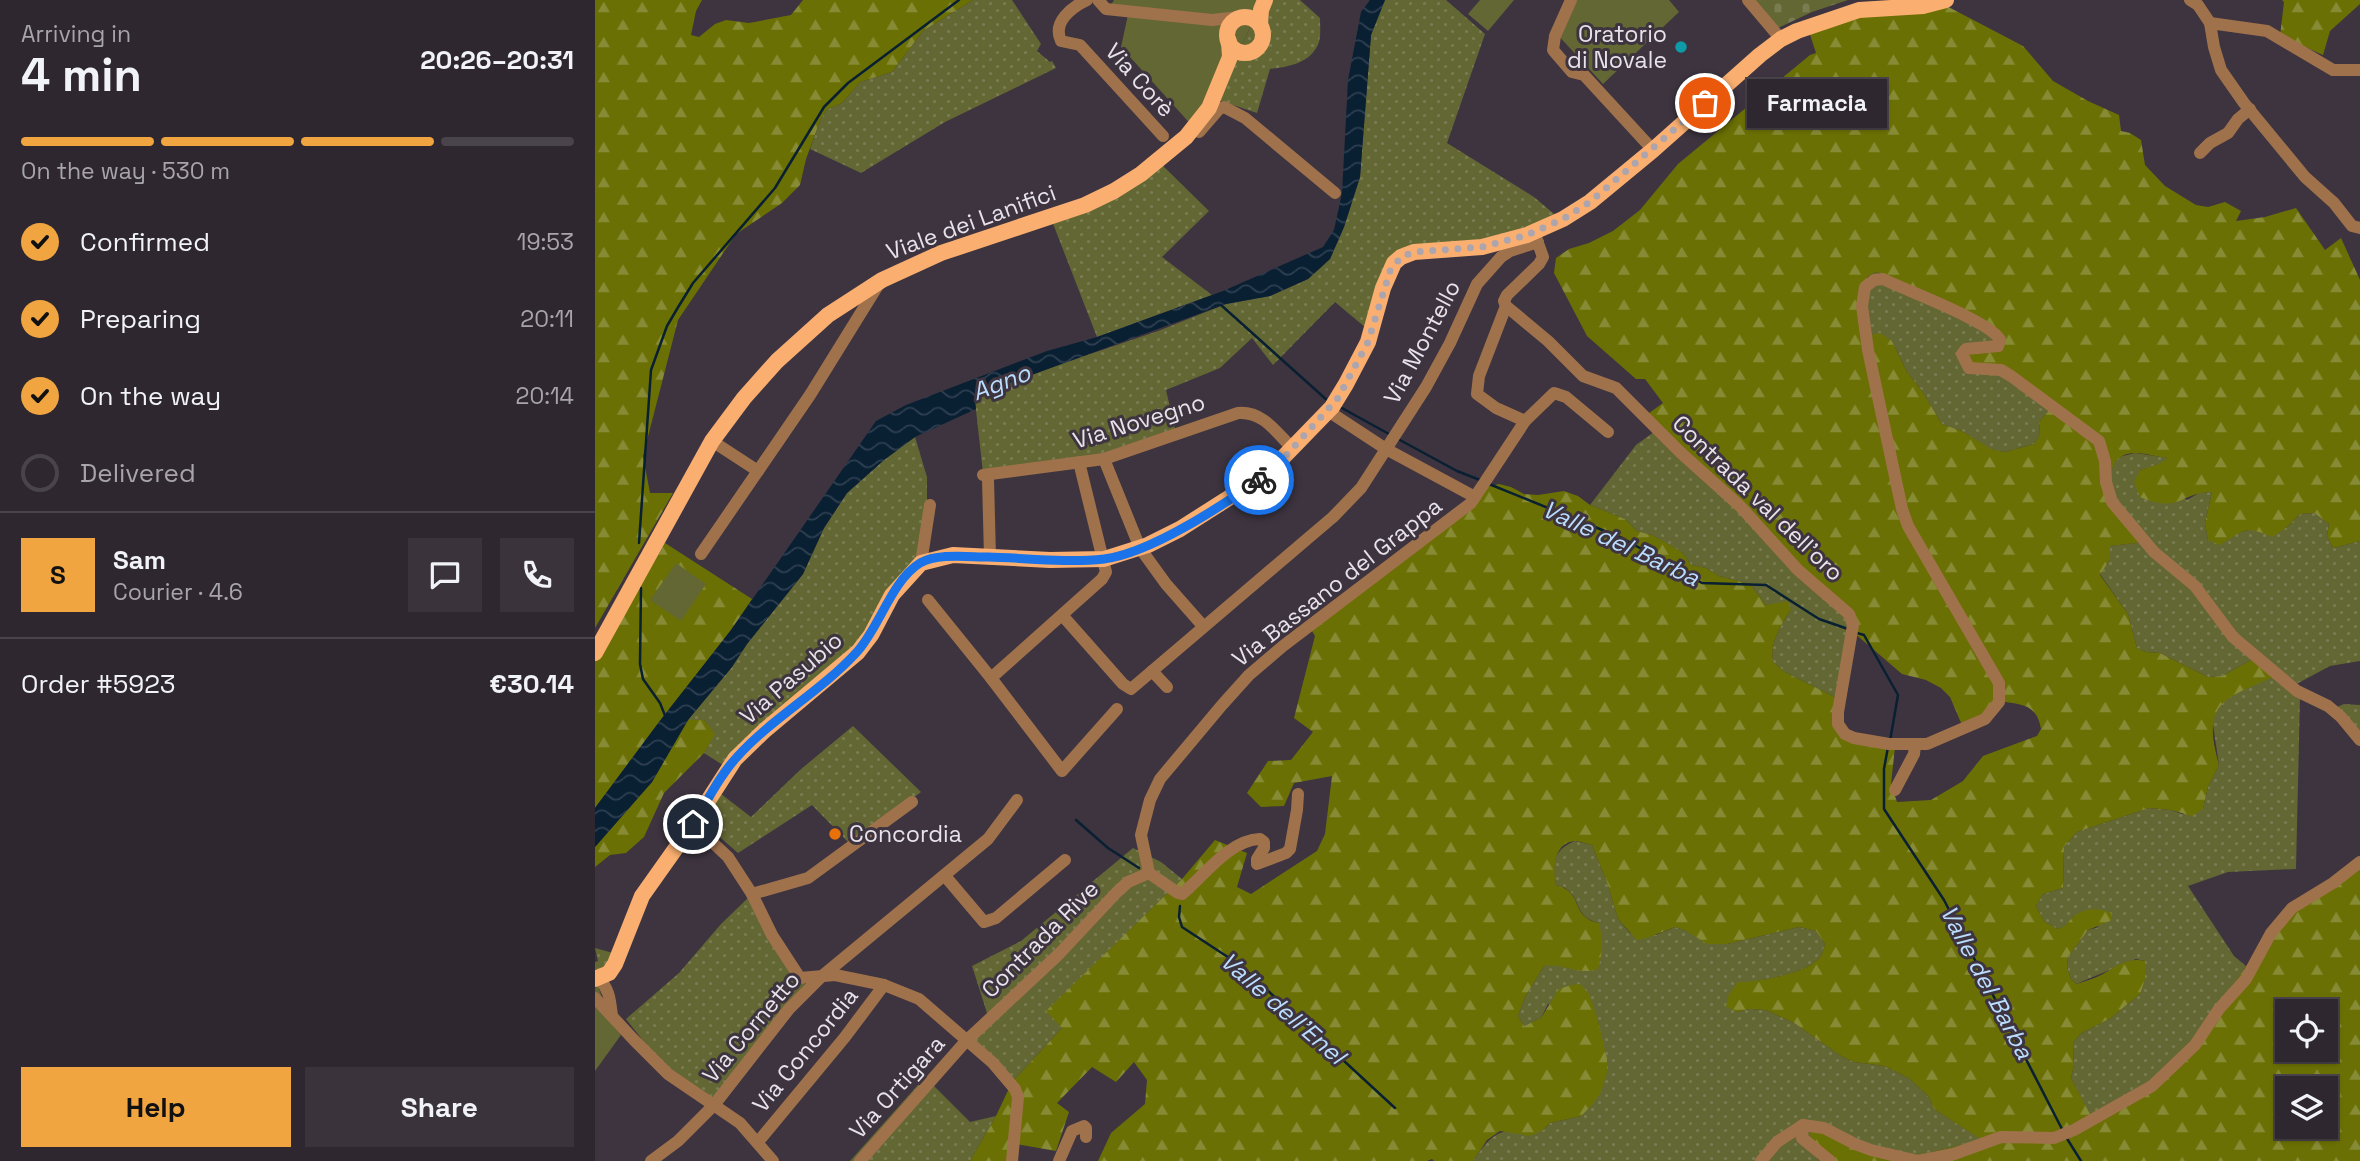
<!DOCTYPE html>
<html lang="en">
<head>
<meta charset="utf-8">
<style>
	:root { --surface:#2e272f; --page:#3a333b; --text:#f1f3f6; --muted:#a7a5aa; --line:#49444b; --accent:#f1a540 }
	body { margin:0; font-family:"Space Grotesk",sans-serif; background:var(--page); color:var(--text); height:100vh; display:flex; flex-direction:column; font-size:26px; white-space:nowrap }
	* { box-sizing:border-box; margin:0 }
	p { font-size:23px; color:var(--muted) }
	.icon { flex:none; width:38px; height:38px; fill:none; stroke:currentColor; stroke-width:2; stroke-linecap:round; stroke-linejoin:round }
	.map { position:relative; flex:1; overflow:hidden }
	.panel { display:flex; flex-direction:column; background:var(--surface); width:595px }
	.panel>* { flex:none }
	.buttons { position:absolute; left:1680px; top:999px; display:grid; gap:14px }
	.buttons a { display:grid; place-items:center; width:63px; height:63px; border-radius:0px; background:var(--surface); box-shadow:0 2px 5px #0004,0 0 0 2px var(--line); font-size:35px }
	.pin { position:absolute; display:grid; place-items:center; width:60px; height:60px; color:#fff; margin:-30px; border:4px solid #fff; border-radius:50%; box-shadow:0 2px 7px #0007 }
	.courier { position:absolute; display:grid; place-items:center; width:70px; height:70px; margin:-35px; border:5px solid #1a73e8; border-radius:50%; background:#fff; color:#222; box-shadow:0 2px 9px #0007 }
	.bubble { position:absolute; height:49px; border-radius:0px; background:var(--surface); box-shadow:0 2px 5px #0004,0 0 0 2px var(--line); font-size:23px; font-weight:700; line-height:49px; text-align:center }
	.summary em { font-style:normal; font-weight:700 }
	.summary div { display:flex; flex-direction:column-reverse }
	.summary { display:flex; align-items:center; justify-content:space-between; height:119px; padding:0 21px }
	h1 { font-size:46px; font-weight:700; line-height:52px }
	.bar { display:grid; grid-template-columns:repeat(4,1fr); gap:10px 7px; align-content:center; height:84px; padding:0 21px }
	.bar i { height:9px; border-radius:5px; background:var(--line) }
	.bar .active { background:var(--accent) }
	.bar p { grid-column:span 4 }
	.line { display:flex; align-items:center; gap:18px; padding:0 21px; border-top:2px solid var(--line) }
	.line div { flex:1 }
	.round { display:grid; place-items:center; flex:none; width:74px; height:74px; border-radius:0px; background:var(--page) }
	ol { padding:0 21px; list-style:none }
	li { display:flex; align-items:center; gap:21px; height:77px }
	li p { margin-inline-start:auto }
	li .icon { padding:7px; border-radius:50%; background:var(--accent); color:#111; stroke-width:4 }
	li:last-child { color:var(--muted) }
	li i { width:38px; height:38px; border:4px solid var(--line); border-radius:50% }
	.action { display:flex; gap:14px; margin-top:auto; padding:14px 21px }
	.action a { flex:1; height:80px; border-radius:0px; background:var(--accent); color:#111; font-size:28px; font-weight:700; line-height:80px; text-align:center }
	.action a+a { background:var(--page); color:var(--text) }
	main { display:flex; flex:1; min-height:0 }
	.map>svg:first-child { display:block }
</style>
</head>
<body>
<main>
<section class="panel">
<div class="summary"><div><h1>4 min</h1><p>Arriving in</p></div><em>20:26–20:31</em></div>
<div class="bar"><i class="active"></i><i class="active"></i><i class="active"></i><i></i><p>On the way · 530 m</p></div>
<ol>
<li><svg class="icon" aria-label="check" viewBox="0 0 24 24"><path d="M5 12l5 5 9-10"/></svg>Confirmed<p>19:53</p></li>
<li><svg class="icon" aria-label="check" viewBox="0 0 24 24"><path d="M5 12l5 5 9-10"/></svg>Preparing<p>20:11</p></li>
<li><svg class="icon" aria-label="check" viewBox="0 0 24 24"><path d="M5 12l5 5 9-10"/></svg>On the way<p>20:14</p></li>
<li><i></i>Delivered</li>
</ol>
<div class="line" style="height:126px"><b class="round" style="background:var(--accent);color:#111">S</b><div><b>Sam</b><p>Courier · 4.6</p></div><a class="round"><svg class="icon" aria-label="chat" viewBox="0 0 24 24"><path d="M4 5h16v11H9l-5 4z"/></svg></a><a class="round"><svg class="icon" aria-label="phone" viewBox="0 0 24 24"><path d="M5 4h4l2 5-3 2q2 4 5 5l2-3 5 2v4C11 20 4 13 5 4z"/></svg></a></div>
<div class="line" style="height:91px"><div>Order #5923</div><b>€30.14</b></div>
<div class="action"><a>Help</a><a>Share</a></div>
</section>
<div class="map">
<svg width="1765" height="1161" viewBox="0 0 1765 1161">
	<defs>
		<pattern id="grass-dots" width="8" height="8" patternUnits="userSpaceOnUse" patternTransform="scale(1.75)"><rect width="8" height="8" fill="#636733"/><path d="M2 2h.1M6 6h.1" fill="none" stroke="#797c51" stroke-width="1.8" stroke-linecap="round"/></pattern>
		<pattern id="forest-firs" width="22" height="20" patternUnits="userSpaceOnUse" patternTransform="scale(1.75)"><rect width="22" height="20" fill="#6b7004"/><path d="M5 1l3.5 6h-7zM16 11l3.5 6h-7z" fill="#878b35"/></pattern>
		<pattern id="cemetery-stones" width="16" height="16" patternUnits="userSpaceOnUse" patternTransform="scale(1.75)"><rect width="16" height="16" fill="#636733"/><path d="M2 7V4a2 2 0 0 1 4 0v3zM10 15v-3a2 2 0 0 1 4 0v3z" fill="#797c51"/></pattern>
		<pattern id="water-waves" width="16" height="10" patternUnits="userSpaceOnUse" patternTransform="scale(1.75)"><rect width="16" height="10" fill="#091f32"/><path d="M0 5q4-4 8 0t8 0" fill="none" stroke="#2d3f50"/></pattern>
	</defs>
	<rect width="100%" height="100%" fill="#3d343f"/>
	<g fill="url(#grass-dots)">
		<path d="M378,0H417L446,44L442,51L455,62L457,61L461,68L350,122L266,173L215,149L225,121L231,110L247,103L265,82L297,72L328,31Z"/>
		<path d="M667,0H705L725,18C725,25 726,35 724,42C717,63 693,67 675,69L662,113L623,100Z"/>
		<path d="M790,0H851L890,34L852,143L939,197L965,219L941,231L806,258L777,333L740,302L678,365L657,338L625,368L571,390L582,437L537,452L388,473L380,401L404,387L445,371L563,331L631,304L675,296L713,279L735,259L749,227L765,177L776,35Z"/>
		<path d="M564,162L614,211L567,257L617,295L502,337L455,216Z"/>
		<path d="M1281,272L1395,325L1405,365L1460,403L1445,421L1444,436L1439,444L1410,452L1395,449L1367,431L1347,424L1327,391L1312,372L1297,341L1271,337L1273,277Z"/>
		<path d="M1059,432L1104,473L1256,622L1244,699L1190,672L1178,662C1175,643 1185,626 1196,610L1184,604L1171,605L1155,584L1124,576L1111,568L1096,565L1088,553L1057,535L1042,531L1030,519L995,505L1041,445Z"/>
		<path d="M320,437L332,477V563L311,577L264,651L134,769L109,753L119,734L109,720H93L137,667L152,644L208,574L229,528L252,493L289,460Z"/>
		<path d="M1540,453L1574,458L1565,464L1545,470L1592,500L1604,493L1617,492L1610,523L1613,540L1658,529L1691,528L1705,514L1719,513L1734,524L1732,536L1738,548L1765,541V661L1735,666L1694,688L1705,697L1701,869L1633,872L1593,886L1639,956L1651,966C1630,1000 1607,1034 1578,1062C1555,1085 1524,1101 1497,1119L1476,1078L1479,1065L1478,1043L1485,1034L1516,1018L1545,994L1550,961L1541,959L1481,984L1476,979L1472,967L1473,957L1493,930L1504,927L1479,916L1470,927L1462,929L1449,921L1441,906L1448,894L1468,888L1469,847L1482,832L1554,808L1576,810L1587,814L1608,809L1613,787L1624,765L1617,718L1626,702L1634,697L1658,659L1627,676L1613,677L1565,653L1551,652L1542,648L1533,614L1505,574L1515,559L1514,546L1550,542L1520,502L1513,479L1519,462L1524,457Z"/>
		<path d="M1749,704L1765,705V741L1735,710Z"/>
		<path d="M258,726L326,792L256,845L217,805L143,853L103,818L121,790L156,817L205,770Z"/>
		<path d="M980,841L997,845L1013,885L1023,919L1035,933L1061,935L1080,927L1132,944L1204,927L1221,931L1230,944C1228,950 1228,955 1223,959C1209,974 1163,982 1143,983L1141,1012L1155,1009L1171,1010L1199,1023L1246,1056L1259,1062L1289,1066L1302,1072L1315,1079L1334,1097L1339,1109L1388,1140L1325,1155L1222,1158L1224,1161H878C902,1125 908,1131 948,1130L955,1123L986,1116L1006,1039L1003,1020L953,1004L946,1018L929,1026L923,1016L930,997L949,966L960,964L1004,923C974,916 990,891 961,885C957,863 958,850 980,841Z"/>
		<path d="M538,848L566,862L587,879L452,1011L467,1028L417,1082L379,1041L392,1013L377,966L426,941Z"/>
		<path d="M154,897L214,991L125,1107L68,1066L31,1019L84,973L126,924Z"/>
		<path d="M0,948L25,955L2,981L0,989V962L3,961Z"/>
		<path d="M330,1077L375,1122L401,1116L375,1161H255Z"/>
	</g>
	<g fill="url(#forest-firs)" fill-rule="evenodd">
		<path d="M0,0H107L101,11L96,35L104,37L120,24L131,20L154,23L196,15L208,0H378L328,31L297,72L265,82L247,103L231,110L225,121L211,159L205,185L187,203L141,234L83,320L48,456L55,493H78L0,628Z"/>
		<path d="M1687,0H1765V4L1735,31L1728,55L1685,36L1689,2Z"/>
		<path d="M1342,1L1428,46L1458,81L1493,101L1524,115L1526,131L1535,133L1546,140L1550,165L1570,186L1601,205L1613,207L1630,202L1646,211L1641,221L1670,217L1701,208L1730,250L1746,238L1765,280V541L1738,548L1732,536L1734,524L1719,513L1705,514L1691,528L1677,537C1650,525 1649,530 1625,545L1613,540L1610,523L1617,492C1583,493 1586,514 1545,497L1539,482L1545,470L1564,464L1573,458C1562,457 1551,453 1540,453C1530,453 1522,457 1518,466C1506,495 1534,520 1550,542L1515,546V559L1505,575L1533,614L1542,648L1551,652L1565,653L1613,677L1627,676L1658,659L1680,676C1628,700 1606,701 1624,765L1613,787L1608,809L1597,816L1576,810L1554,808L1482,832L1469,847L1468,888L1448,894L1441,906L1449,921L1462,929C1470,927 1471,925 1476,919C1488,908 1502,907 1516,913L1517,920L1493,930L1473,957L1472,967L1476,979L1481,984C1490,981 1499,979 1508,974C1521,966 1534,957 1550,961V979L1545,994L1516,1018L1485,1034L1478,1043L1479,1065L1476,1078L1497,1118L1543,1090L1577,1064L1606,1031L1690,911L1765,859V1161H1224L1211,1123L1294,1153L1325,1155L1387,1140L1339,1109L1334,1097L1315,1079L1302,1072L1289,1066L1259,1062L1246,1056L1199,1023L1171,1010L1155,1009L1141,1012L1131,1006L1134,994L1143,982C1163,982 1209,974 1223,959C1228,955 1228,950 1230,944L1221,931L1204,927L1132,944H1112L1092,931L1080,927L1052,938L1042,940L1023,919L1013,885L997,845C992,844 984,841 980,841C958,843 958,869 961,885C990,892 974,917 1004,923C1008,941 1008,952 1003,969C984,976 969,963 949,966L930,997L923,1016L929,1026L946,1018L964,989L976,985L985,984L994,994L1003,1020L1012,1059V1073L1006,1092L998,1104L986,1116L955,1123L948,1130L935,1136L905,1131L892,1140L878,1161H839L837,1159L832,1161H503L516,1133L550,1104L552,1080L539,1062L521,1082L497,1067L462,1103L474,1112L461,1151L421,1144L418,1161H375L401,1116L417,1082L467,1028L451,1011L587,879L620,840L652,853L642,887L656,894L722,851L730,834L737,776L699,783L689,806L666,807L652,793L673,761L696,760L718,732L699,718L720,636L714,626L892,487L904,484L916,487L929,494L943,495L969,491L983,496L995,505L1030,519L1042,531L1057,535L1075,545L1088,553L1096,565L1111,568L1124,576L1155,584L1171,605L1193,601L1196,610C1185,626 1175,643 1178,662L1190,672L1244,699L1242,726L1300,747L1296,784L1302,802L1336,800L1368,781L1388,756L1442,736L1446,729C1442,704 1427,705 1405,701L1370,732L1355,697L1346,688L1331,680L1307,674L1258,632L1256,622L1046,419L1068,403L1050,379H1041L992,336L959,273L961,258L974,249L994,243L1018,231L1045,210L1083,164L1215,55L1221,53L1211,22ZM1281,272L1295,277L1407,335L1390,345L1369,354L1376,365H1405L1460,403L1445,421L1444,436L1439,444L1410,452L1396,449L1367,431L1347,424L1327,391L1312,372L1297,341L1285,333L1271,336L1272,277ZM1692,1012H1731V1050H1692ZM1692,1088H1731V1127H1692Z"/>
		<path d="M70,543L157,599L136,630L64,722L0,808V638L15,640Z"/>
		<path d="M93,720H109L120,734L109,753L69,793L49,837L31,853L15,855L0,867V847L57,782Z"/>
	</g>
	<path fill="url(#cemetery-stones)" d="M1158,0H1253L1217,12L1181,29Z"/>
	<g fill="#636733">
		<path d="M519,0H667L623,100L600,129L526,47L534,10L514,8Z"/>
		<path d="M885,0H919L893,31L873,14Z"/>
		<path d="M977,0H1074L1084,12L1008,84L961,33Z"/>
		<path d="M81,563L111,584L86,621L55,600Z"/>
		<path d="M2,982L14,1020L26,1035L0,1071V989Z"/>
	</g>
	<path fill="url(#water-waves)" d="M775,0H790L776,35L765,177L749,227L735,259L713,279L675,296L631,304L404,387L380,401L381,409L320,437L289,460L252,493L229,528L208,574L152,644L137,667L93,720L57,782L0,847V808L64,722L136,630L281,421L311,405L452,351L502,337L628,291L728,247L739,230L747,193L753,80L766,12Z"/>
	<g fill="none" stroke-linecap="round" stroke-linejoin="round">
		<g stroke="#091f32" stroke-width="2.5">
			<path d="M626,305L733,401"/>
			<path d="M745,407L794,434"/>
			<path d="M803,439L862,471L885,480"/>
			<path d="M894,484L1027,538L1107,583L1171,585L1224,619L1253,629"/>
			<path d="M44,543L56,370L72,326L82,309L98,283L180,188L229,107L253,83L364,0"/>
			<path d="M46,588L45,664L48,679L65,703L71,718"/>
			<path d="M1262,633L1269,635L1303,695L1295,741"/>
			<path d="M1293,747L1289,769V809L1349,900L1468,1131"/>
			<path d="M481,820L513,848L544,868"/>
			<path d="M585,906L584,917L587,927L645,965L800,1108"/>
			<path d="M1471,1137L1486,1161"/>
		</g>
		<g stroke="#a0724c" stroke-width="12">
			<path d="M492,0C477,7 457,22 466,41L485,45L568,136"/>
			<path d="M503,0L511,9L617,20L644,17"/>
			<path d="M976,0L960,36L958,50L977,72L989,75L1058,150"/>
			<path d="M1153,0L1186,39"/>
			<path d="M1595,0L1603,5L1615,23L1619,47L1626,70L1649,103L1710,177L1739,203L1757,226L1765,228"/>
			<path d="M1615,23L1672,31L1738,70H1765"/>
			<path d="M599,127L604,132L624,109L629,107L650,118L740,193"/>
			<path d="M1605,153L1615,143L1633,133L1643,119L1655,109"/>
			<path d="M939,232L948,257L944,264L912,295L909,301L911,306L953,341L988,376L1021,388L1086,453L1145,506L1203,570L1254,614L1258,625L1243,712V724L1250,734L1259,738L1294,744H1332L1390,719L1404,702V683L1313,526L1307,509L1273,350L1267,306L1270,287L1279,280L1288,279C1310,290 1397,322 1405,340L1403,346L1371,349L1367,354L1374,368L1406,370L1416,376L1504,441L1510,461L1511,482L1517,502L1559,552L1600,586L1638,637L1702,691L1733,706L1746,717L1765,740"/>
			<path d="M911,306L884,376L882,394L901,408L930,421"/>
			<path d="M117,441L163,471"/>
			<path d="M509,459L545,548L571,584L608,626"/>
			<path d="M484,462L511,572L507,579L396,678L467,771L522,709"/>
			<path d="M388,475L509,459L643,413C668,411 681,432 698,449"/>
			<path d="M393,479L395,557"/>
			<path d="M880,497L930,421L959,393L971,397L1013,432"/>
			<path d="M106,554L215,395L285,282"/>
			<path d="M326,563L335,505"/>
			<path d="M333,600L396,678"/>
			<path d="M467,615L528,684L536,689L738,517L766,488L831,387L855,343L882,284L906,257L915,251L943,242"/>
			<path d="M557,671L572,687"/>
			<path d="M1300,790L1319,754L1320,745"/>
			<path d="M703,794L702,810L695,849L691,853L662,864V859L669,848V842L665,839C634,840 609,876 587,894L583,893L554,873L546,835L555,800L565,779L627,705L654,675L688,646L876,503L880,497L791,449L733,411"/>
			<path d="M98,824L133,857L157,894L177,935L205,978L240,975L289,985L250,1037L163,1142"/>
			<path d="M350,876L389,922L401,918L470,860"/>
			<path d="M157,894L213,878L317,802"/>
			<path d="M3,978C15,989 15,1001 17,1016"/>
			<path d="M289,985L324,999L398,1063L420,1089L423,1097L417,1161"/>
			<path d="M0,998L39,1040L73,1074L145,1123L178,1161"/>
			<path d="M1208,1125L1207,1138L1235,1161"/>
			<path d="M56,1161L83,1141L119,1105L194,1009L226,977L393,839L422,800"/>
			<path d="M265,1161L371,1041L464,954L522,892L533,882L554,873"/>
			<path d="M464,1161L477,1131L489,1126L491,1128V1137"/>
			<path d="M1166,1161L1182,1142L1208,1125L1229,1128L1260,1144L1276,1150L1323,1161L1359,1154L1406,1137L1459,1138L1479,1130L1557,1086L1600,1045L1624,1009L1651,979L1676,933L1697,908L1738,883L1765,862"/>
		</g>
		<g stroke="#faaf70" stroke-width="16">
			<circle cx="650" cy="35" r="18"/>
			<path d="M665,24L666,10L670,0"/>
			<path d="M0,653L117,441L149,398L182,361L233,315L287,280L346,253L490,205L519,191L546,174L591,137L614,108L635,57L634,41"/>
			<path d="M0,979L14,973L20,964L47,896L98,824L140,759L170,730L263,652L276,635L297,595L326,563L358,555L455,560L509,559L553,545L585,529L673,473L737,407L751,384L773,342L788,288L799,263L806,257L819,252L887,247L932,235L968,219L995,202L1058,150L1165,55L1186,39L1202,31L1264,10L1328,6L1351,0"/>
		</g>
	</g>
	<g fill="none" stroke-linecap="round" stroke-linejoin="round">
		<path stroke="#aca5ae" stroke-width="7" stroke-dasharray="0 12.6" d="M664,480L686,461L743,398L773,342L795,271L806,257L819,252L887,247L932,235L968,219L995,202L1110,103"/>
		<path stroke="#1a73e8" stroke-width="9" d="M98,824C112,802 124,776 142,757C177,718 225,692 261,653C284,629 296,581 325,563C343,553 373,557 393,557C431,558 471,563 509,559C556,553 625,507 664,480"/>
	</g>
	<circle fill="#0f9aa8" stroke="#3d343f" stroke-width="2.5" cx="1086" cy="47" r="7"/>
	<circle fill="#e8710a" stroke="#3d343f" stroke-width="2.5" cx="240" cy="834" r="7"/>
	<g text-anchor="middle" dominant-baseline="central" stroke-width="6" stroke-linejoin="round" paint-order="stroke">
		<g font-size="23" fill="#e8e2ea" stroke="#3d343f" text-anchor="end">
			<text x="1072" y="34">Oratorio<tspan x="1072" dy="26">di Novale</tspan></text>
			<text x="254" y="834" text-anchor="start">Concordia</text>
		</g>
		<g font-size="23" fill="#e8e2ea" stroke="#3d343f">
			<text transform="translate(545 80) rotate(48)">Via Corè</text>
			<text transform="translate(376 222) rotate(-20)">Viale dei Lanifici</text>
			<text transform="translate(827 342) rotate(-62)">Via Montello</text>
			<text transform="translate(544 421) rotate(-17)">Via Novegno</text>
			<text transform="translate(1163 498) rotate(44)">Contrada val dell'oro</text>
			<text transform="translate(742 582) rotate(-38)">Via Bassano del Grappa</text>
			<text transform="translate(196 678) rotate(-41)">Via Pasubio</text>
			<text transform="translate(445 939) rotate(-45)">Contrada Rive</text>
			<text transform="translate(156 1027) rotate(-50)">Via Cornetto</text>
			<text transform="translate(210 1050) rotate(-51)">Via Concordia</text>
			<text transform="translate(302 1087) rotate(-48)">Via Ortigara</text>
		</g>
		<g font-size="24" font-style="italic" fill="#badcfd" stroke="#3d343f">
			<text transform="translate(406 382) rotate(-21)">Agno</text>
			<text transform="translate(1026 543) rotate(25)">Valle del Barba</text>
			<text transform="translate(1392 982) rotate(62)">Valle del Barba</text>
			<text transform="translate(688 1008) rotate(41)">Valle dell'Enel</text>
		</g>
	</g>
</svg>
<div class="buttons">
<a><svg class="icon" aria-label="locate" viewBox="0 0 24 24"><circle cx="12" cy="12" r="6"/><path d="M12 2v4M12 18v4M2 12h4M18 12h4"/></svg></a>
<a><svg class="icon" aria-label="layers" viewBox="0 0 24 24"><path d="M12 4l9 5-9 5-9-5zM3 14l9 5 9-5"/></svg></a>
</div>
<div class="pin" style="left:1110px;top:103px;background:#ea580c"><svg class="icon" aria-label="bag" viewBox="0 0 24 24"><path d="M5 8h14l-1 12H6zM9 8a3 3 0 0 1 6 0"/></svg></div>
<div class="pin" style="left:98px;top:824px;background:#1f2937"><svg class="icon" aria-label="home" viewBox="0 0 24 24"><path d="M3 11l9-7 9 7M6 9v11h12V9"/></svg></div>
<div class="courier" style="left:664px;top:480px"><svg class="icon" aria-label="bike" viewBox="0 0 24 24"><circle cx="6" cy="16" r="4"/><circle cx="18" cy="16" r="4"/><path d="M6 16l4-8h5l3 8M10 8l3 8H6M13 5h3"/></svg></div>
<div class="bubble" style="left:1152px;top:79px;width:140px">Farmacia</div>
</div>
</main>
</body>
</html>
